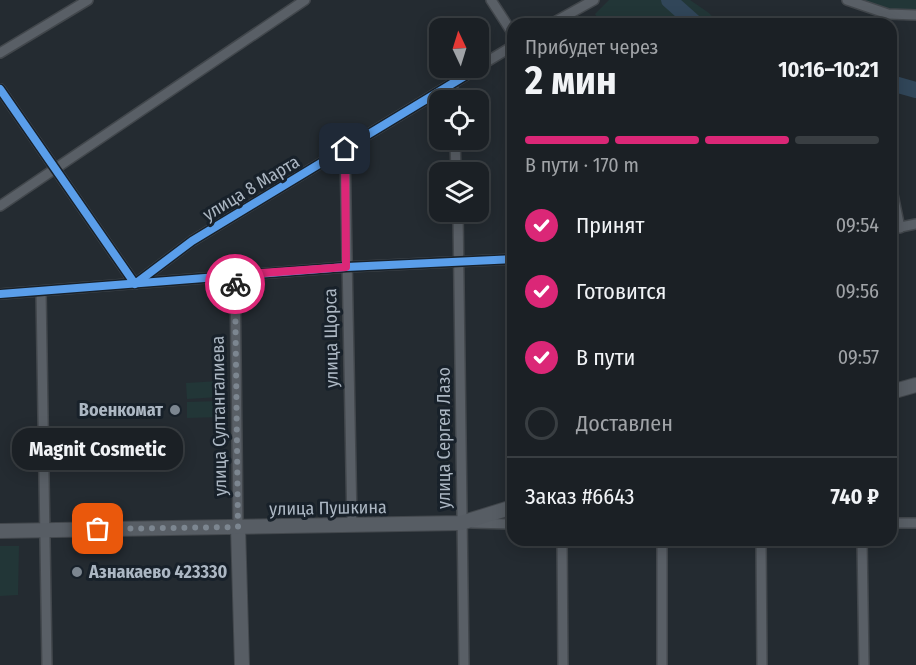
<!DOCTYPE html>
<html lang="ru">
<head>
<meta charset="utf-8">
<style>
	:root { --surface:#1b2025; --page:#24282d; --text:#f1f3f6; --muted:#a0a3a7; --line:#393e42; --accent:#db2777 }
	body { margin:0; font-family:"Fira Sans Condensed",sans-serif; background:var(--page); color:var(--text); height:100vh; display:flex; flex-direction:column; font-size:22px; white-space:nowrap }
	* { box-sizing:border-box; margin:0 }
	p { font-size:20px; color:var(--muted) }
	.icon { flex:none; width:33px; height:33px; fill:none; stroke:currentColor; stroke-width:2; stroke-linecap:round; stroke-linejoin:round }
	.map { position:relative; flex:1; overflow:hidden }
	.side { position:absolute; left:507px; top:18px; width:390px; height:528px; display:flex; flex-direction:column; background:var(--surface); border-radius:18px; box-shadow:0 3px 15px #0003,0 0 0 2px var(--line) }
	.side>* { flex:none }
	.needle { width:39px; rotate:356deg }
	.controls { position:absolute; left:429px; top:18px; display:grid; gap:12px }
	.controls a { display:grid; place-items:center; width:60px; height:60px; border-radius:12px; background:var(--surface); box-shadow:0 3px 15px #0003,0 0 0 2px var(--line); font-size:30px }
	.pin { position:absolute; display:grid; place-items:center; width:51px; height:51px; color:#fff; margin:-26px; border-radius:12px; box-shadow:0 3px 9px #0006 }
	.courier { position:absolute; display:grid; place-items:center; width:60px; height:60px; margin:-30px; border:4px solid #db2777; border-radius:50%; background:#fff; color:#222; box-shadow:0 2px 8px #0007 }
	.bubble { position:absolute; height:42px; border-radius:18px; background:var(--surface); box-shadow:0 3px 15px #0003,0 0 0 2px var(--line); font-size:20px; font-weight:700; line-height:42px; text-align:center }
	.overview em { font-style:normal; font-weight:700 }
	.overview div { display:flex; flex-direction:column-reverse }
	.overview { display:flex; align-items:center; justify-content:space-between; height:102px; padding:0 18px }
	h1 { font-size:39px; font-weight:700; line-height:45px }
	.bar { display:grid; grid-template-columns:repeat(4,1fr); gap:9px 6px; align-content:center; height:72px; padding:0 18px }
	.bar i { height:8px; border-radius:4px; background:var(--line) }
	.bar .on { background:var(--accent) }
	.bar p { grid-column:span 4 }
	.line { display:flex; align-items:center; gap:15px; padding:0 18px; border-top:2px solid var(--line) }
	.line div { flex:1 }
	ol { padding:0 18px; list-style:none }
	li { display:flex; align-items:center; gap:18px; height:66px }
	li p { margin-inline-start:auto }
	li .icon { padding:6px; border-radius:50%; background:var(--accent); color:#fff; stroke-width:4 }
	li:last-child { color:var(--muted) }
	li i { width:33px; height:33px; border:3px solid var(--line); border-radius:50% }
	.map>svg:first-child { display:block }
</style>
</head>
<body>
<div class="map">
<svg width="916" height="665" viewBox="0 0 916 665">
	<rect width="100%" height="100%" fill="#242b31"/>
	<g fill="#223637">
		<path d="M609,0H690L709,13L719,24H601L595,14Z"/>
		<path d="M846,0H916V17L900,20Z"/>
		<path d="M219,381L220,397L187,399L186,383Z"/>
		<path d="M220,401L221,417L187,418V402Z"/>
		<path d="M0,546H19L18,595L0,596Z"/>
	</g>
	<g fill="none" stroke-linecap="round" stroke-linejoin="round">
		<g stroke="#314659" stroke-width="16">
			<path d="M669,0L696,24"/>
			<path d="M891,83L916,90"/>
		</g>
		<defs>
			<g id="street">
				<path d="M491,0L513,34"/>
				<path d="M847,0L888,14L916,15"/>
				<path d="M551,24L594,0"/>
				<path d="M0,53L88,0"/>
				<path d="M478,67L513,46"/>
				<path d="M453,83V100"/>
				<path d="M0,89L135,284L192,241L478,68"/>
				<path d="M455,140L456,172"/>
				<path d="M345,149L352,525"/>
				<path d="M891,185L900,228"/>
				<path d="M0,206L305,0"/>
				<path d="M458,212L464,665"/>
				<path d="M891,229L916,224"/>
				<path d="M235,275L238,527"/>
				<path d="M41,291L47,665"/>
				<path d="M0,294L346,267L513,259"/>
				<path d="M472,523L513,524"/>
				<path d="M891,523H916"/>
				<path d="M562,540L563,665"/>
				<path d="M761,540L762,665"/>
				<path d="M862,540L864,665"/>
				<path d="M662,665V540"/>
			</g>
			<g id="secondary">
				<path d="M891,392L916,385"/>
				<path d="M238,527L242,665"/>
				<path d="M0,531L461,523L513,507"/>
			</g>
		</defs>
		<use href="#street" stroke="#42474c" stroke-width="12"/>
		<use href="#secondary" stroke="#42474c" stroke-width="16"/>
		<use href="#street" stroke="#595f66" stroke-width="9"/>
		<use href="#secondary" stroke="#575d64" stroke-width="14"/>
		<defs>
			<g id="cycleway">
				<path d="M0,89L135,284L192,241L478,68"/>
				<path d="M0,294L346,267L513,259"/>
			</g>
		</defs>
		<use href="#cycleway" stroke="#18212a" stroke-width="11"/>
		<use href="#cycleway" stroke="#5a9eea" stroke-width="8"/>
	</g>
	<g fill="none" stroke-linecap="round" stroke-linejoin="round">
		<path stroke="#7c8690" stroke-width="6" stroke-dasharray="0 10.8" d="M98,529L238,527L235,284"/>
		<path stroke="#db2777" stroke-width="8" d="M235,284V275L346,267L345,149"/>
	</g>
	<g fill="#7c8690" stroke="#18212a" stroke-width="2">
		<circle cx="175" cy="410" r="6"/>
		<circle cx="77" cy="572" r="6"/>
	</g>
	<g text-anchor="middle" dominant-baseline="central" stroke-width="6" stroke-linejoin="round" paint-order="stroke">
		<g font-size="18" fill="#acb7c3" stroke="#18212a">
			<text transform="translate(251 188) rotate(-31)">улица 8 Марта</text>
			<text transform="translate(331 338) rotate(-91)">улица Щорса</text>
			<text transform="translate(219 416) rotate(-91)">улица Султангалиева</text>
			<text transform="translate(444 438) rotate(-90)">улица Сергея Лазо</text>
			<text transform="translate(328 508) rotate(-1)">улица Пушкина</text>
		</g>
		<g font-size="18" font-weight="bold" fill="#acb7c3" stroke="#18212a" text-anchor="end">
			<text x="163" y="410">Военкомат</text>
			<text x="89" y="572" text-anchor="start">Азнакаево 423330</text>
		</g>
	</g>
</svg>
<div class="controls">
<a><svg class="needle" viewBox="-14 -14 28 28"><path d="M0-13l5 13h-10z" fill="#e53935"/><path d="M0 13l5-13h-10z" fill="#a0a3a7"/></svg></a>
<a><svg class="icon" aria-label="locate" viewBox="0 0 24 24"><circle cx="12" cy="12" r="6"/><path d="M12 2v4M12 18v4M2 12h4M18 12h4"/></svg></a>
<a><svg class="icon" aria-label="layers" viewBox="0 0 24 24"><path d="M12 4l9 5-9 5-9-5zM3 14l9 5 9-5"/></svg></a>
</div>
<div class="pin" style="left:98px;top:529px;background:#ea580c"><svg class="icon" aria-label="bag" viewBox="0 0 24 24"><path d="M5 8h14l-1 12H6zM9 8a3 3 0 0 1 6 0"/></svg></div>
<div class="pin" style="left:345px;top:149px;background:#1f2937"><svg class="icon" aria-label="home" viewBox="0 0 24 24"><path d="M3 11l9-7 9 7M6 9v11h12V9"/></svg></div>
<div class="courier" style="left:235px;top:284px"><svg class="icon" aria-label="bike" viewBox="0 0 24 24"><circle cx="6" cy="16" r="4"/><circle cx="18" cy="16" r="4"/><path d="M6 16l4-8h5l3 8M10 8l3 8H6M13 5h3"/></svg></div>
<div class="bubble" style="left:12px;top:428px;width:171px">Magnit Cosmetic</div>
<section class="side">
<div class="overview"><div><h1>2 мин</h1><p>Прибудет через</p></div><em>10:16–10:21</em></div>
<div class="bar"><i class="on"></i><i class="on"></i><i class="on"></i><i></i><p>В пути · 170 m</p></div>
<ol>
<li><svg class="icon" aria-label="check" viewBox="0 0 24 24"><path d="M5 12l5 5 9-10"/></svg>Принят<p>09:54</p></li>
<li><svg class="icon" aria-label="check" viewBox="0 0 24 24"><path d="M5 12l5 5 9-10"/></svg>Готовится<p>09:56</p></li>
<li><svg class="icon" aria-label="check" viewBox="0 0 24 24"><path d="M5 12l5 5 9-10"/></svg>В пути<p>09:57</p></li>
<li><i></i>Доставлен</li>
</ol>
<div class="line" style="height:78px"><div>Заказ #6643</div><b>740 ₽</b></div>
</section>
</div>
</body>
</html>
